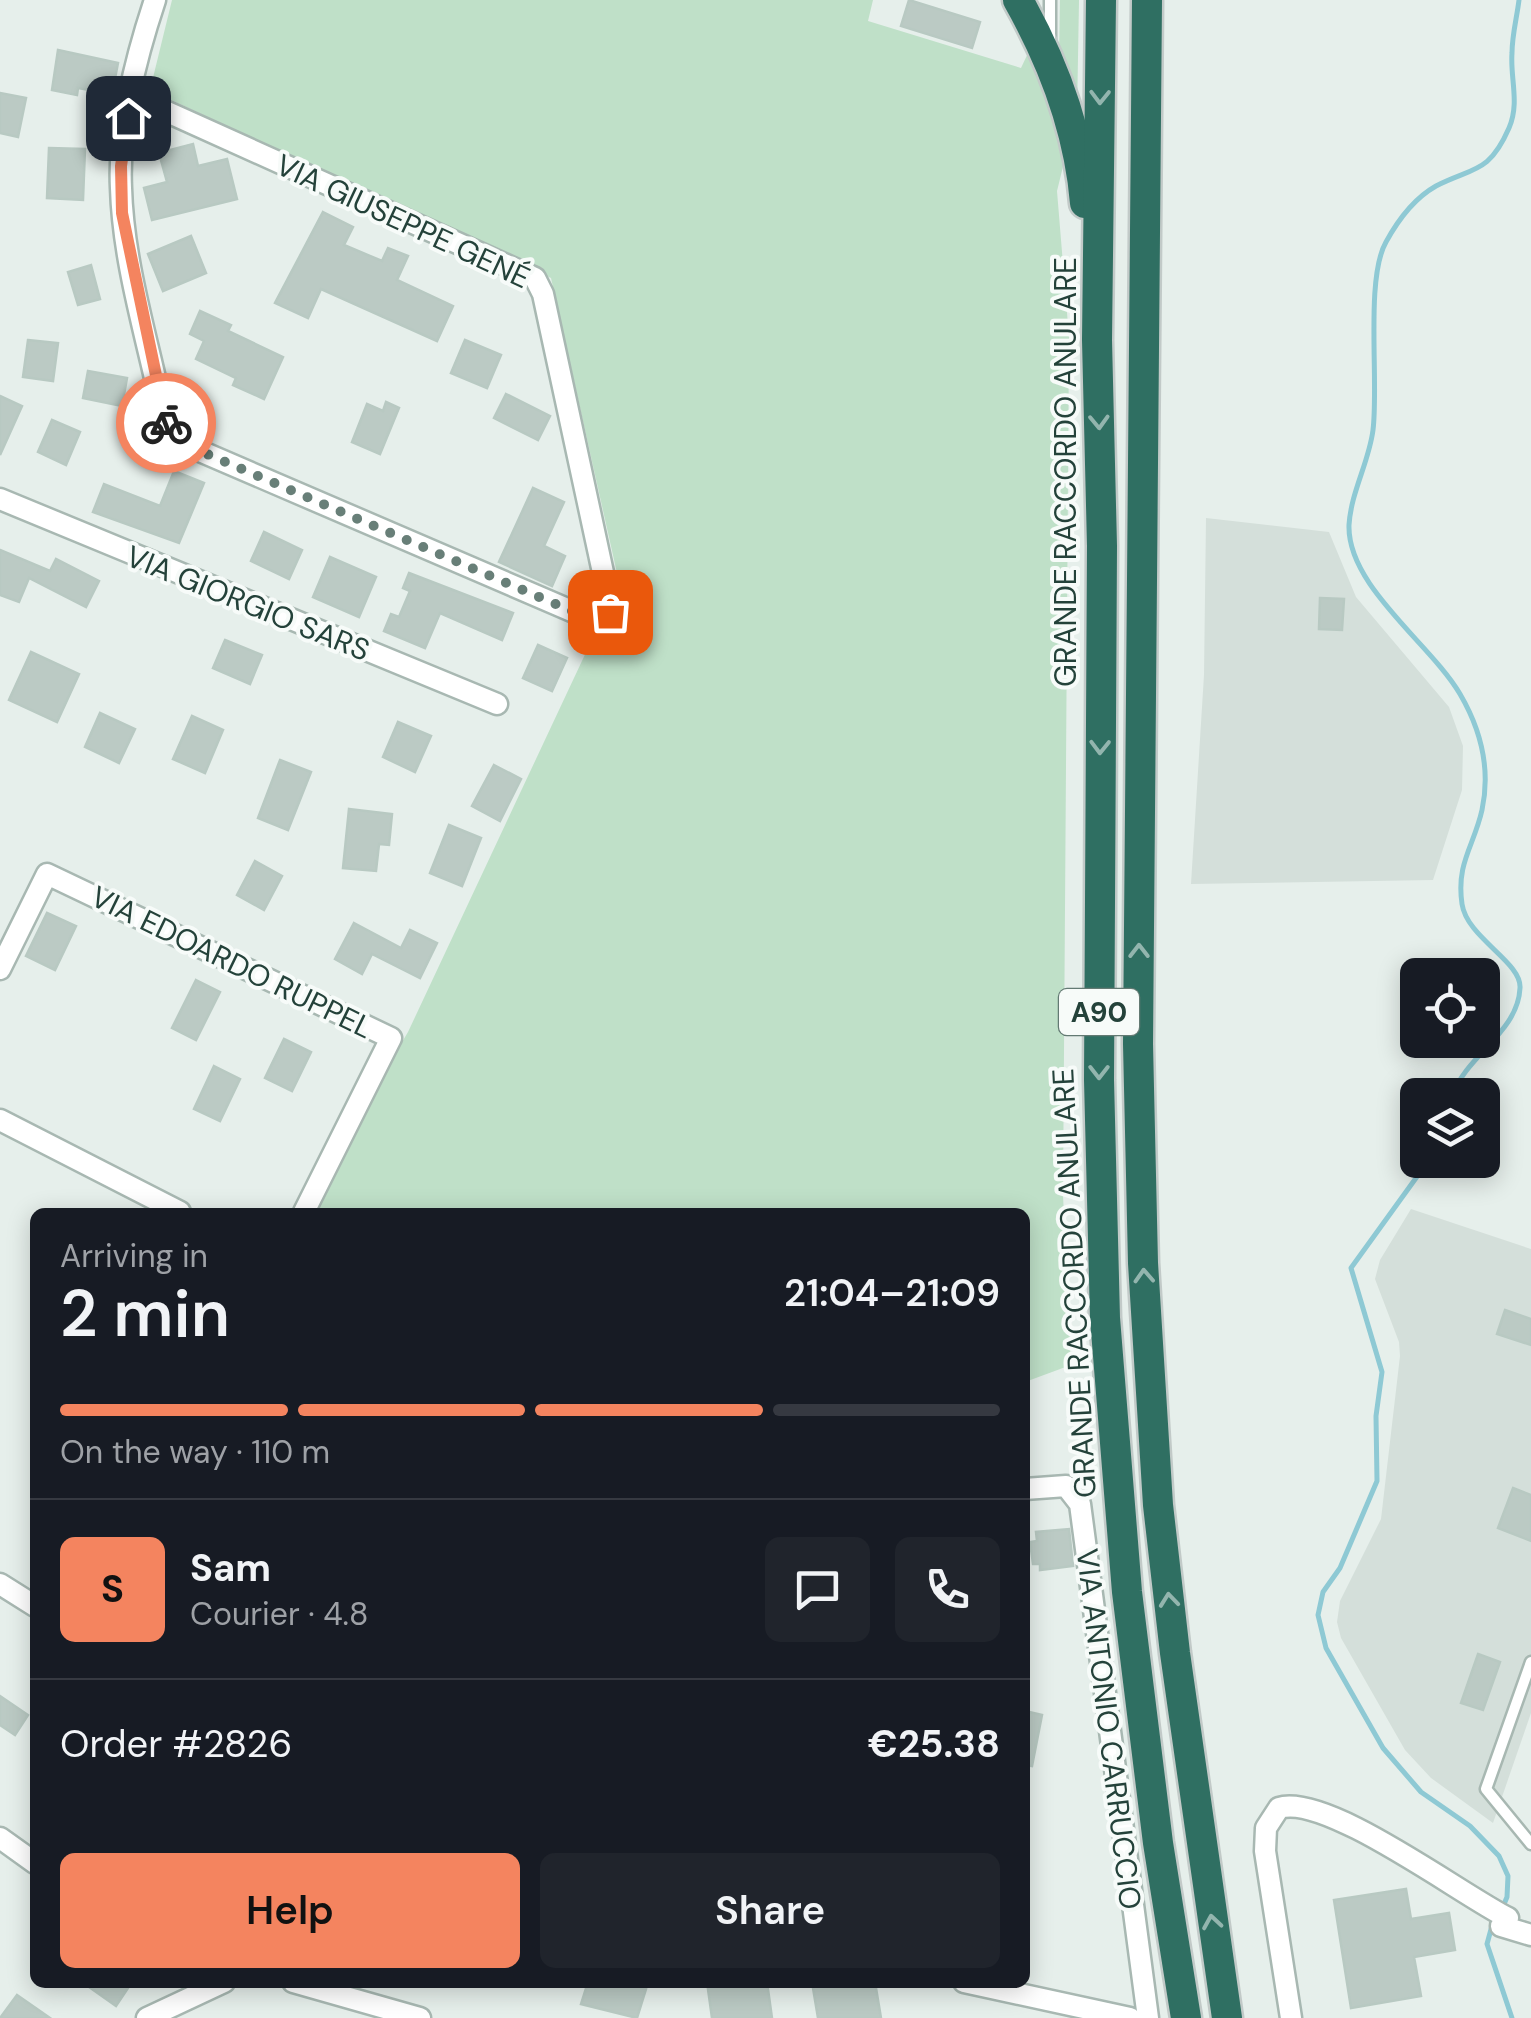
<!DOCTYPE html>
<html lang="en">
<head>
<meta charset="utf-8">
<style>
	:root { --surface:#171b24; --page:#20242c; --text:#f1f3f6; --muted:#9ea1a6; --line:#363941; --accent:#f4845f }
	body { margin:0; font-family:"DM Sans",sans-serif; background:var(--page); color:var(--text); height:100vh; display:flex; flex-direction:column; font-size:38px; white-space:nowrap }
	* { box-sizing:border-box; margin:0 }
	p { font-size:32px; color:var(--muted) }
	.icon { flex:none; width:55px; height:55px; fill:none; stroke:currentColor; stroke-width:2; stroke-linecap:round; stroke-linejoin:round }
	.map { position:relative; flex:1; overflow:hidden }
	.side { position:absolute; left:30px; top:1208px; width:1000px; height:780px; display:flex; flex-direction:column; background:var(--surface); border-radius:15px; box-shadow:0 5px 25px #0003 }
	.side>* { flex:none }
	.tools { position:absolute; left:1400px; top:958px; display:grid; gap:20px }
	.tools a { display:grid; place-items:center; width:100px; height:100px; border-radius:15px; background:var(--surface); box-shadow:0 5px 25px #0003; font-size:50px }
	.pin { position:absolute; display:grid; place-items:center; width:85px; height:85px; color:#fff; margin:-42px; border-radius:20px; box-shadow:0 5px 15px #0006 }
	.courier { position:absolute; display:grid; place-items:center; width:100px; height:100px; margin:-50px; border:8px solid #f4845f; border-radius:50%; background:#fff; color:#222; box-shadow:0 2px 12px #0007 }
	.head em { font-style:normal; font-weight:600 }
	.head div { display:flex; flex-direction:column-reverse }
	.head { display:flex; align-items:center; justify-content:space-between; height:170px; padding:0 30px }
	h1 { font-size:65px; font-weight:600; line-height:75px }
	.bar { display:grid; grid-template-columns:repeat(4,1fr); gap:15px 10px; align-content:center; height:120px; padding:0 30px }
	.bar i { height:12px; border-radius:8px; background:var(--line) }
	.bar .selected { background:var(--accent) }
	.bar p { grid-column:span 4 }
	.line { display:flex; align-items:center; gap:25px; padding:0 30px; border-top:2px solid var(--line) }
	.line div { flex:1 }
	.round { display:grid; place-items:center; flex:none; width:105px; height:105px; border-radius:15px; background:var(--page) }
	.action { display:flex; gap:20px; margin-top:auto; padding:20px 30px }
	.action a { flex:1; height:115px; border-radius:15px; background:var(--accent); color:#111; font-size:40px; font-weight:600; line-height:115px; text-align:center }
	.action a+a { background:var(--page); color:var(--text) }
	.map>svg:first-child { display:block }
</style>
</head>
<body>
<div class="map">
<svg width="1531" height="2018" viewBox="0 0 1531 2018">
	<rect width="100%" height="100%" fill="#e6efeb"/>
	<g fill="#d4dfda">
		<path d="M1206,518L1329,532L1356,597L1449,707L1463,746L1462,790L1433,880L1191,884L1204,675Z"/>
		<path d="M1411,1209L1531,1249V1713L1493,1823L1431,1778L1405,1750L1341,1638L1337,1622L1340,1601L1381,1519L1400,1356L1399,1342L1375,1279L1380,1260Z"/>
	</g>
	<g fill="#bfe0c8">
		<path d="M172,0H873L868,21L1021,68L1029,51L1072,130L1057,191L1069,337L1063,1195L1071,1365L1025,1382V1212H315L305,1207L408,1032L619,582L551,278L150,90Z"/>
		<path d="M1060,0H1079L1077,114L1059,59Z"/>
	</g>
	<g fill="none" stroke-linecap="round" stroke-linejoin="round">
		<g stroke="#8ec9d4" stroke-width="5">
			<path d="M1453,1095C1466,1055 1518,1033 1520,988C1522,962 1467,938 1462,904C1456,863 1474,846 1482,810C1491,768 1481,730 1460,694C1431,644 1347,586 1349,525C1351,492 1369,462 1373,430C1379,382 1365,279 1386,242C1398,220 1413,199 1436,186C1473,167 1489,174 1509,128C1520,103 1510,78 1512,53C1512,35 1517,17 1519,0"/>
			<path d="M1429,1160L1351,1268L1382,1372L1376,1416L1377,1481L1340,1568L1323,1592L1318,1615L1326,1648L1383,1748L1421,1792L1470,1826L1499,1856L1508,1876L1507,1897L1502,1909"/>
			<path d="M1493,1922L1487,1944L1512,2018"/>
		</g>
	</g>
	<g fill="#bbcac4" stroke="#b8c9c2" stroke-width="2.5">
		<path d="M909,0L980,22L972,48L901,26Z"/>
		<path d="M58,50L118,63L112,94L78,88L77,95L52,90Z"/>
		<path d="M0,93L26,98L18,137L0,133Z"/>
		<path d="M193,144L198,166L227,159L237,199L152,220L144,188L167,182L159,153Z"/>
		<path d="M49,148L85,149L83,200L47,198Z"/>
		<path d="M323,212L353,227L344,245L382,261L388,248L408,256L397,280L453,306L437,341L321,289L308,318L275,303Z"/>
		<path d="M191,236L206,273L163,291L148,254Z"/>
		<path d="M91,265L100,299L78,305L68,272Z"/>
		<path d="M200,311L231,325L228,331L283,357L264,399L233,385L236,378L196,359L204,341L190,334Z"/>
		<path d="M28,340L58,343L53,381L23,377Z"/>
		<path d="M465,340L501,355L487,388L451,373Z"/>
		<path d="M88,371L127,378L122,406L83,398Z"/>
		<path d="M506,394L550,416L538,440L494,418Z"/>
		<path d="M0,396L22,406L0,455Z"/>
		<path d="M386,402L399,408L380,454L352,442L367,404L383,411Z"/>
		<path d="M52,420L80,432L66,465L38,452Z"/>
		<path d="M174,471L204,483L179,543L93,512L104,484L160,506Z"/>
		<path d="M533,488L564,502L544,546L565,556L552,586L499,562Z"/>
		<path d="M264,532L302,550L289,579L251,561Z"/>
		<path d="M0,550L50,571L56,559L99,581L86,607L29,578L19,602L0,595Z"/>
		<path d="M330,557L376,577L359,617L313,597Z"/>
		<path d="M409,573L513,613L502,640L440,613L425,648L384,631L391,614L399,617L410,591L403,588Z"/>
		<path d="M1320,598L1344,599L1342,630L1319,629Z"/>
		<path d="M225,640L262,655L250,684L213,668Z"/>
		<path d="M538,645L567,658L552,691L523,678Z"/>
		<path d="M31,652L79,674L57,722L9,700Z"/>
		<path d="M100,713L135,729L119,763L85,747Z"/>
		<path d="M192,716L223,730L205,773L173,759Z"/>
		<path d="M398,722L431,736L415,772L383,757Z"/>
		<path d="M280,760L311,772L288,830L258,818Z"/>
		<path d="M494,765L521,779L500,821L472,806Z"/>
		<path d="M349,809L392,814L389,845L379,844L376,871L343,868Z"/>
		<path d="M449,825L481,838L462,886L430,873Z"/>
		<path d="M255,861L282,876L264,910L237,895Z"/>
		<path d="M47,913L76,926L55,970L26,956Z"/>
		<path d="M354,923L401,948L410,930L437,943L420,978L372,954L362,974L335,959Z"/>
		<path d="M196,980L220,992L196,1040L172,1028Z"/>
		<path d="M284,1039L311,1052L292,1091L265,1078Z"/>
		<path d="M214,1066L240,1079L220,1121L194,1109Z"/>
		<path d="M1505,1310L1531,1319V1345L1497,1334Z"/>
		<path d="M1513,1488L1531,1495V1541L1498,1528Z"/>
		<path d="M1069,1529L1073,1566L1040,1570V1564H1033L1030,1542L1037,1541L1036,1532Z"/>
		<path d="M1478,1654L1500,1662L1483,1710L1461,1703Z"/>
		<path d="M0,1696L28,1715L15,1735L0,1725Z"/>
		<path d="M1025,1711L1042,1715L1032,1766L1025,1765Z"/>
		<path d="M1406,1889L1411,1919L1449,1913L1455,1950L1414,1957L1421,1996L1351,2008L1334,1900Z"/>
		<path d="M82,1982H132L116,2006Z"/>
		<path d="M588,1982H624L646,1989L637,2018L581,2004Z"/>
		<path d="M707,1982H767L772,2018H712Z"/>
		<path d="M812,1982H875L881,2018H818Z"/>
		<path d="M17,1995L50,2018H0Z"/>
	</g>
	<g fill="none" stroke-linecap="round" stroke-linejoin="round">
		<defs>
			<g id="service">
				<path d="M1050,0V39"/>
				<path d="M1531,1662L1486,1789L1531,1844"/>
			</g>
			<g id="minor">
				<path d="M133,91L154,106L535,278L543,294L610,605L606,619L595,621L186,445L171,434L163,414C148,341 123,263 121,188C118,128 136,57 155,0"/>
				<path d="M0,499L497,704"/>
				<path d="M0,969L47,874L391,1038L304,1212"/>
				<path d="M0,1120L180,1212"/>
				<path d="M1025,1489L1066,1486L1080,1504L1148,2018"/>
				<path d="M0,1584L35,1606"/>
				<path d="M0,1838L35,1863"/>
				<path d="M293,1982L420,2018"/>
				<path d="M964,1982L1130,2018"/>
				<path d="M147,2018L224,1982"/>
				<path d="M1291,2018L1265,1851L1266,1828L1279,1808C1326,1793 1460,1894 1508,1918L1501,1926L1531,1935"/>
			</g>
			<g id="motorway">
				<path d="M1018,0C1053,62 1079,131 1085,203"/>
				<path d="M1101,0L1097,340L1102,546L1099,1080L1105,1318L1127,1592L1158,1843L1186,2018"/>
				<path d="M1147,0L1138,1044L1143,1263L1158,1505L1175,1653L1227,2018"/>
			</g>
		</defs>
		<use href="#service" stroke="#a8b8b2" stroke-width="15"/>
		<use href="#minor" stroke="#a8b8b2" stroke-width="25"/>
		<use href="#motorway" stroke="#c2cac8" stroke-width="35"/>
		<use href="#service" stroke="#fff" stroke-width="10"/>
		<use href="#minor" stroke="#fff" stroke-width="20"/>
		<use href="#motorway" stroke="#2f6f62" stroke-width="30"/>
	</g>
	<defs><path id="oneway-chevron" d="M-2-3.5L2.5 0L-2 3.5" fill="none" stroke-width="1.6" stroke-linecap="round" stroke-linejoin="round" transform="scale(2.5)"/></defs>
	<g stroke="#93b5ae">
		<use href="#oneway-chevron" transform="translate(1100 97) rotate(91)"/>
		<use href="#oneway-chevron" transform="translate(1099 422) rotate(88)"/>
		<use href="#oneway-chevron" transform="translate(1100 747) rotate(91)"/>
		<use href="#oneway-chevron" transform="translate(1139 951) rotate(-90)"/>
		<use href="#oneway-chevron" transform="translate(1099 1072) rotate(90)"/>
		<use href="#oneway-chevron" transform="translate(1144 1276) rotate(-93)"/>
		<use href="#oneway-chevron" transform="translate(1169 1600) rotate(-96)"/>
		<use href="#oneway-chevron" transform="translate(1212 1922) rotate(-99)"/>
	</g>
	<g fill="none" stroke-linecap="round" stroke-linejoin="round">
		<path stroke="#687f78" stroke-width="10" stroke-dasharray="0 18" d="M166,423L186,445L595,621L606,619L610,612"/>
		<path stroke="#f4845f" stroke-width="12" d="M128,118L121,166L122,213L166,423"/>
	</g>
	<g text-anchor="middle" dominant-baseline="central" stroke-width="8" stroke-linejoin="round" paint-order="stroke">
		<rect fill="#f7fbf9" stroke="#637a73" stroke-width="2.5" x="1059" y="989" width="80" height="46" rx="8"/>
		<g font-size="28" font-weight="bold" fill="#24423a">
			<text x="1099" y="1012">A90</text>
		</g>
		<g font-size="30" fill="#24423a" stroke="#f7fbf9">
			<text transform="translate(403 221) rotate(25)">VIA GIUSEPPE GENÉ</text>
			<text transform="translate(1065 472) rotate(-90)">GRANDE RACCORDO ANULARE</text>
			<text transform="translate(248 603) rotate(22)">VIA GIORGIO SARS</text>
			<text transform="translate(232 962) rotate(26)">VIA EDOARDO RUPPEL</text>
			<text transform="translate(1074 1283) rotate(-93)">GRANDE RACCORDO ANULARE</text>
			<text transform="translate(1109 1729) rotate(83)">VIA ANTONIO CARRUCCIO</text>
		</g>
	</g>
</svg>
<div class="tools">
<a><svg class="icon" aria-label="locate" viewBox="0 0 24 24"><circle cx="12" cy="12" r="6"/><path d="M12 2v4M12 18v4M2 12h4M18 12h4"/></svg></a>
<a><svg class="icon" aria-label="layers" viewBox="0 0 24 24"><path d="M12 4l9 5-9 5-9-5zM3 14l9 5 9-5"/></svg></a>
</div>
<div class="pin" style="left:610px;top:612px;background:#ea580c"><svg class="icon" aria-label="bag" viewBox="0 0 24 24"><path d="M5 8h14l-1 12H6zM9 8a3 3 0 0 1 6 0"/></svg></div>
<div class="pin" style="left:128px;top:118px;background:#1f2937"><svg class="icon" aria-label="home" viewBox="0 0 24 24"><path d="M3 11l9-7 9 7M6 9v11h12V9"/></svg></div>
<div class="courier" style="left:166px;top:423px"><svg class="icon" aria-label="bike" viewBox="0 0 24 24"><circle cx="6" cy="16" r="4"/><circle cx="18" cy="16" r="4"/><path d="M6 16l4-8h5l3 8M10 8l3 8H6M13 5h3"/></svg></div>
<section class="side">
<div class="head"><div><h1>2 min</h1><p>Arriving in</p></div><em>21:04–21:09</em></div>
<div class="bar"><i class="selected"></i><i class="selected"></i><i class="selected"></i><i></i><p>On the way · 110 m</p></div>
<div class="line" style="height:180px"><b class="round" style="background:var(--accent);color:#111">S</b><div><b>Sam</b><p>Courier · 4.8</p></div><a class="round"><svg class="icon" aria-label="chat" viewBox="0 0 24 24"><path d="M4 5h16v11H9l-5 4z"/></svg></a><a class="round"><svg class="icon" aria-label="phone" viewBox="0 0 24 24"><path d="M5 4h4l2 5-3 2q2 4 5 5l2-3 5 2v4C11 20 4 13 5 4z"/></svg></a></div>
<div class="line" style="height:130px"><div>Order #2826</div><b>€25.38</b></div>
<div class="action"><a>Help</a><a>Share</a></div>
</section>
</div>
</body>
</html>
